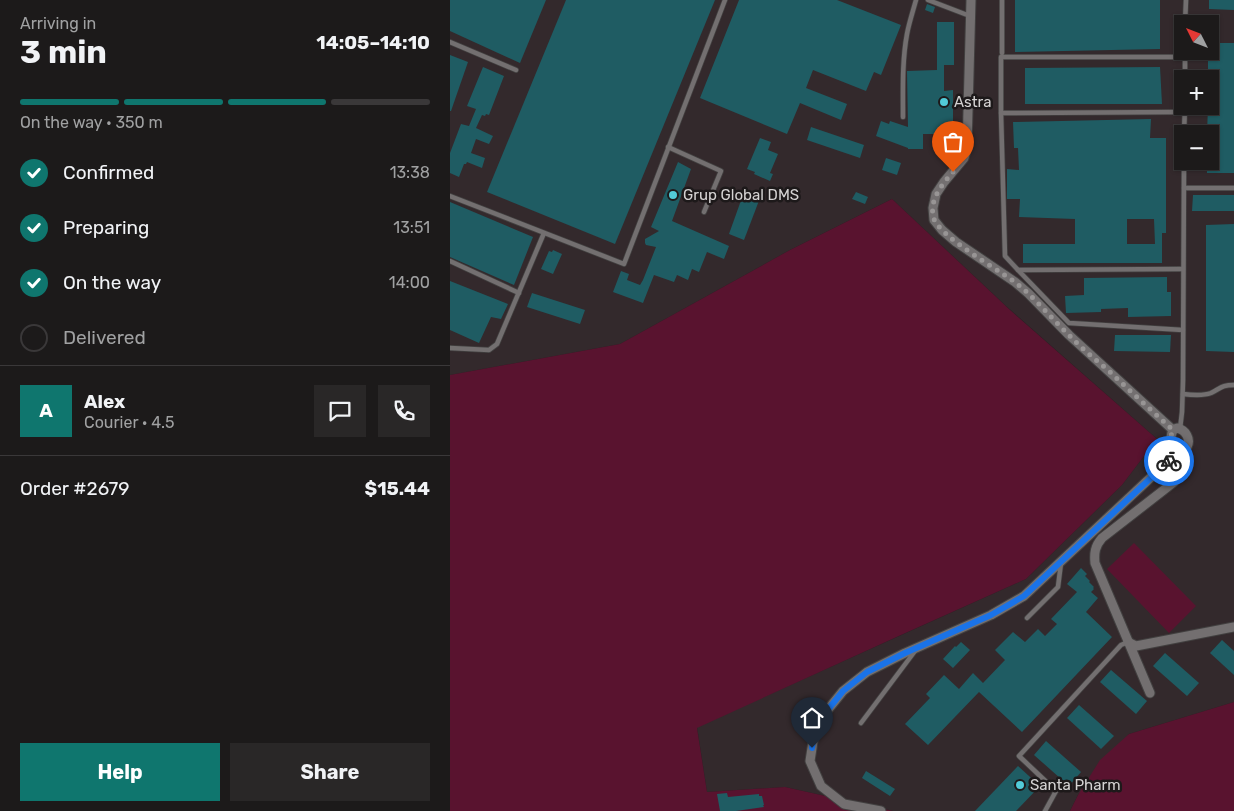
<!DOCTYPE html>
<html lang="en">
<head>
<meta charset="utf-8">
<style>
	:root { --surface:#1c1a1a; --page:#292727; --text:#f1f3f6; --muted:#a0a1a2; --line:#3a3839; --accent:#0f766e }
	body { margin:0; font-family:Rubik,sans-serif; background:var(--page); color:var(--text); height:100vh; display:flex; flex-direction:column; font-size:19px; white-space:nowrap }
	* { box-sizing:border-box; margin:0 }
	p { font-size:16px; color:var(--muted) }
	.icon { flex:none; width:28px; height:28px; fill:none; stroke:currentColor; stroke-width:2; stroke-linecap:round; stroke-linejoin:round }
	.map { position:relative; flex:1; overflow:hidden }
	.sheet { display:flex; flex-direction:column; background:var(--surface); width:450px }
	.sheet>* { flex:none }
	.needle { width:32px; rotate:312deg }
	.controls { position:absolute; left:724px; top:15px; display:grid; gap:10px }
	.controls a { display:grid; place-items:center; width:45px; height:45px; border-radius:0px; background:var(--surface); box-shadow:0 1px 4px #0004,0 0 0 1px var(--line); font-size:25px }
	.pin { position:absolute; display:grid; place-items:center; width:42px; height:42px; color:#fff; margin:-51px -21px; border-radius:50% 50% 50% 0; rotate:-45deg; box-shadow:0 0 5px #0007 }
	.pin .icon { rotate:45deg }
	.courier { position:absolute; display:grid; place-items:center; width:50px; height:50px; margin:-25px; border:4px solid #1a73e8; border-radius:50%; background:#fff; color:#222; box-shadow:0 1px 6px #0007 }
	.headline em { font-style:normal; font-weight:700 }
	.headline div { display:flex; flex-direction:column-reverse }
	.headline { display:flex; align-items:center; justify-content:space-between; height:85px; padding:0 20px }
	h1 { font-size:32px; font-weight:700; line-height:38px }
	.bar { display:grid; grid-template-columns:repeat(4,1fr); gap:8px 5px; align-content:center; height:60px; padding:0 20px }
	.bar i { height:6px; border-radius:4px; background:var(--line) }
	.bar .on { background:var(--accent) }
	.bar p { grid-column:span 4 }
	.line { display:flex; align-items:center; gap:12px; padding:0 20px; border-top:1px solid var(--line) }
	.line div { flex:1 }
	.round { display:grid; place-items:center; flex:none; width:52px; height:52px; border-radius:0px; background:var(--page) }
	ol { padding:0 20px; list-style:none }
	li { display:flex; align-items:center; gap:15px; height:55px }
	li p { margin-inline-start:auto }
	li .icon { padding:5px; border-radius:50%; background:var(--accent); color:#fff; stroke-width:4 }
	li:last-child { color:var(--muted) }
	li i { width:28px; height:28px; border:2px solid var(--line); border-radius:50% }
	.primary-button { display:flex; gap:10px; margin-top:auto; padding:10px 20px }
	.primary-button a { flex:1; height:58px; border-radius:0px; background:var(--accent); color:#fff; font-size:20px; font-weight:700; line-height:58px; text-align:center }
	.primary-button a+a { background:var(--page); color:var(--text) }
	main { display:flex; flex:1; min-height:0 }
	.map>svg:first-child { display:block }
</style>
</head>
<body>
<main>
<section class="sheet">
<div class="headline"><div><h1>3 min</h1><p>Arriving in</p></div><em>14:05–14:10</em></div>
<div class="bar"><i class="on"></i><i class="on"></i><i class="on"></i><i></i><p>On the way · 350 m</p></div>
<ol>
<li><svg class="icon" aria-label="check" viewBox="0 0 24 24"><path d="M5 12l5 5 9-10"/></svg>Confirmed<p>13:38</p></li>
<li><svg class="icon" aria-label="check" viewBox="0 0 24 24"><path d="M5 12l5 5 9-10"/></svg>Preparing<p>13:51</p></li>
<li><svg class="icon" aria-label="check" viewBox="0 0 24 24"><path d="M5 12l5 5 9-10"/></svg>On the way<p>14:00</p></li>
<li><i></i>Delivered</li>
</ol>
<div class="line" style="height:90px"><b class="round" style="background:var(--accent);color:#fff">A</b><div><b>Alex</b><p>Courier · 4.5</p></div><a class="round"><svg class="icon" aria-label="chat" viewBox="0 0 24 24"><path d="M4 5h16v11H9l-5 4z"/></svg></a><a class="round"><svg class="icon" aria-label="phone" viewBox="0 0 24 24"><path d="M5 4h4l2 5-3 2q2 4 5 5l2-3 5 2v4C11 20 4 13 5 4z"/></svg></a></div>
<div class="line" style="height:65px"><div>Order #2679</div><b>$15.44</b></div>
<div class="primary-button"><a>Help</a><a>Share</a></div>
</section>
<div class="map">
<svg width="784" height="811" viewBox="0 0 784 811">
	<rect width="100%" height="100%" fill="#262223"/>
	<path fill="#33292c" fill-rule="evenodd" d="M0,0H784V702L679,734L628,795L620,811H443L335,787L257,792L247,727L576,579L672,485L707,439L556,306L442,199L340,250L170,344L0,375ZM732,24H760V51H732ZM732,79H760V106H732ZM732,134H760V161H732Z"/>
	<g fill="#59132f">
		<path d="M442,199L559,309L707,439L672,485L576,579L451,635L247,728L257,792L335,787L443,811H0V375L170,344L340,250Z"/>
		<path d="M684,543L746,606L719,633L657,569Z"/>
		<path d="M784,702V811H620L628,795L650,760L679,734Z"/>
	</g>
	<g fill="#1f5c63" fill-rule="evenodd">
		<path d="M0,0H96L70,63L0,31Z"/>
		<path d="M116,0H265L165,244L37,192Z"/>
		<path d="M289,0H387L451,25L431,75L424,72L416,91L363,70L356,88L397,104L391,120L350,103L337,134L250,98Z"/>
		<path d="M565,0H710V49L565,52Z"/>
		<path d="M759,0H784V10L759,9Z"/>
		<path d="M477,4L485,7L483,13L475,10Z"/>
		<path d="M487,22H504V65H494V91L503,90V134H473V149H458V148L426,136L431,121L439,124L440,121L458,127L457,71L487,70Z"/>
		<path d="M760,43H784V173H757V161H760V134H757L758,106H760V79H758V51H760Z"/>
		<path d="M0,55L18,62L1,111H0Z"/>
		<path d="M33,67L54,76L39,115L36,114L35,116L32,115L26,128L43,136L39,144L26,139L21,153L35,158L32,168L17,162L16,164H14L9,177L0,173V153L11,124L19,126L26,109L17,106Z"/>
		<path d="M710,67L712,104H575V68Z"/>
		<path d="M701,119L700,138H716V233H712V263H573V244H625V219L569,217L570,199H557V169L569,170L568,148H564L563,122ZM677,219H704L705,244H677Z"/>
		<path d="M361,127L414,145L410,158L357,140Z"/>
		<path d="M310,138L321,142L318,150L328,154L320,173L323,174L320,181L304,174L305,172L297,169Z"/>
		<path d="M436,158L451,163L447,175L432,170Z"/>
		<path d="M228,162L241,169L222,221L279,246L274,259L257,252L249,272L242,269L238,280L227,275L224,282L204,275L193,303L163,292L171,271L179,274L177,280L190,285L193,280L206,247L196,245L195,243V239L209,231L201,227Z"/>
		<path d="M294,192L310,198L294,240L279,234Z"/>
		<path d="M406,192L418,197L415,204L402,199Z"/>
		<path d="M743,195H784V211H742Z"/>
		<path d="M0,202L83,237L64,285L0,257Z"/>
		<path d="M784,224V352L756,351V225Z"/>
		<path d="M103,250L112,254L103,274L91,269L99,251L102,252Z"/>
		<path d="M717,277V292H721V316L678,317V308L651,309V312L616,313L615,296L634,295V278Z"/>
		<path d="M0,281L58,304L51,319L41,317L29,343L0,330Z"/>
		<path d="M82,293L135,310L130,324L77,307Z"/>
		<path d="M665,335H721L720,352L664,351Z"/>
		<path d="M631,568L637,574L635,576L640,581L639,582L644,587L643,588L644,589L641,592L648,598L636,612L662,637L572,732L529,692L478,745L455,724L480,698L476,694L494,675L509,689L523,673L533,683L555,660L545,650L563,632L575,642L588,629L595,636L607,624L601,619L627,592L617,584Z"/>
		<path d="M772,640L784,651V675L760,653Z"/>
		<path d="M511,642L520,650L503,668L493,659L505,646L506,647Z"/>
		<path d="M715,653L749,683L737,696L703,666Z"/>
		<path d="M661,670L697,701L686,714L650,682Z"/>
		<path d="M629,705L664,736L651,749L617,718Z"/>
		<path d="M596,741L631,772L619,786L584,755Z"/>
		<path d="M568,766L590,786L566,811H525Z"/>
		<path d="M416,771L445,789L440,796L412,778Z"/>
		<path d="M277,793L278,797L309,794V796H312L314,805H313L314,807L286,811H270L267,794Z"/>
	</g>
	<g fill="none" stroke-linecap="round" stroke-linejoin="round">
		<defs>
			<g id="service">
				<path d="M478,0L520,16"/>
				<path d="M735,24L736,0"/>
				<path d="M0,42L66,70"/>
				<path d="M552,53V0"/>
				<path d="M735,79V51"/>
				<path d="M734,112L551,113V57H735"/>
				<path d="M551,113L555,256L568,270L733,269"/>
				<path d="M453,117C453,89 452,61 457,34C459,23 463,11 466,0"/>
				<path d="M734,134L735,106"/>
				<path d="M218,147L271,171L254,212"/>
				<path d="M734,188H784"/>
				<path d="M0,196L174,264L275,0"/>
				<path d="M0,261L69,293"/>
				<path d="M568,270L619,323L733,330"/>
				<path d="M0,348L39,350L47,344L94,233"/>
				<path d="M733,394C742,395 753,396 761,393C771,388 772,385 784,385"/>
				<path d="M730,429L732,412L733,381L734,161"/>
				<path d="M577,618L608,587L611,563"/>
				<path d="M411,723L465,651"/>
				<path d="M595,811L606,791L569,756L671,645L678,642"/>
			</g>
			<g id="minor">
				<path d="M521,0L517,148L514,158L494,182L486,194L483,208L484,220L492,230L506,242L565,282L578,293L619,335L723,430"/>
				<path d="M723,430C719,439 721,447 728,452"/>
				<path d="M678,642L686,646L784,627"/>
				<path d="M700,693L645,563C644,553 645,546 652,538L724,482C733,470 729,463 734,451C735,449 736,449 737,447C741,439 736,430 727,428L723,430"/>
				<path d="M431,811L394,804L371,786L360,761L364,735L376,712L393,691L417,672L455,653L541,615L574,596L728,452L734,450"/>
			</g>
		</defs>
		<use href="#service" stroke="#424040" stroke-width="6"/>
		<use href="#minor" stroke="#424040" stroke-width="11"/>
		<use href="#service" stroke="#736f70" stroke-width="4.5"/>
		<use href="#minor" stroke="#736f70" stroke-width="9"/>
	</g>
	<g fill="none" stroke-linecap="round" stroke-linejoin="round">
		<path stroke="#989595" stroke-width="5" stroke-dasharray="0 9" d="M503,172C492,184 478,201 484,219C490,236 545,268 562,280C583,295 600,317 619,335C631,348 645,359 659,371C680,391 702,411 723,430C719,439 721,447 728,452L719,461"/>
		<path stroke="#1a73e8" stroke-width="6" d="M362,748L364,735L376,712L393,691L417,672L455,653L541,615L574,596L719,461"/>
	</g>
	<g fill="#52cbd8" stroke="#1d191a" stroke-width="2">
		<circle cx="494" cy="102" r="5"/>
		<circle cx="223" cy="195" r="5"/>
		<circle cx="570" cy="785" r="5"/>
	</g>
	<g text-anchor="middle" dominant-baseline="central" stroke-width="5" stroke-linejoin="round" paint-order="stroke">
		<g font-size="15" fill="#d5d3d3" stroke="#1d191a" text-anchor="start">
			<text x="504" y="102">Astra</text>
			<text x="233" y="195">Grup Global DMS</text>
			<text x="580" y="785">Santa Pharm</text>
		</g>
	</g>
</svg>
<div class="controls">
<a><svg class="needle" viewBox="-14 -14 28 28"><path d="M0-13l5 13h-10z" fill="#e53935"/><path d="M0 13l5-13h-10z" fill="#a0a1a2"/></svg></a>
<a>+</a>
<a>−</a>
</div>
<div class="pin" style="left:503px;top:172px;background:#ea580c"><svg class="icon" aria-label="bag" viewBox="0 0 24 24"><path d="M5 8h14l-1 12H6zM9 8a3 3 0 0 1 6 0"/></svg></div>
<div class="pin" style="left:362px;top:748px;background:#1f2937"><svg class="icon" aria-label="home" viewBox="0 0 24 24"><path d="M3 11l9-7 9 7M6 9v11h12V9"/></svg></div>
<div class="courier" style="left:719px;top:461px"><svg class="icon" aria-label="bike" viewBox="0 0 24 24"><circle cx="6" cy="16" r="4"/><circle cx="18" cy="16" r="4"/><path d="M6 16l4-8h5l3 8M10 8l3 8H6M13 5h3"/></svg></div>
</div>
</main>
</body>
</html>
